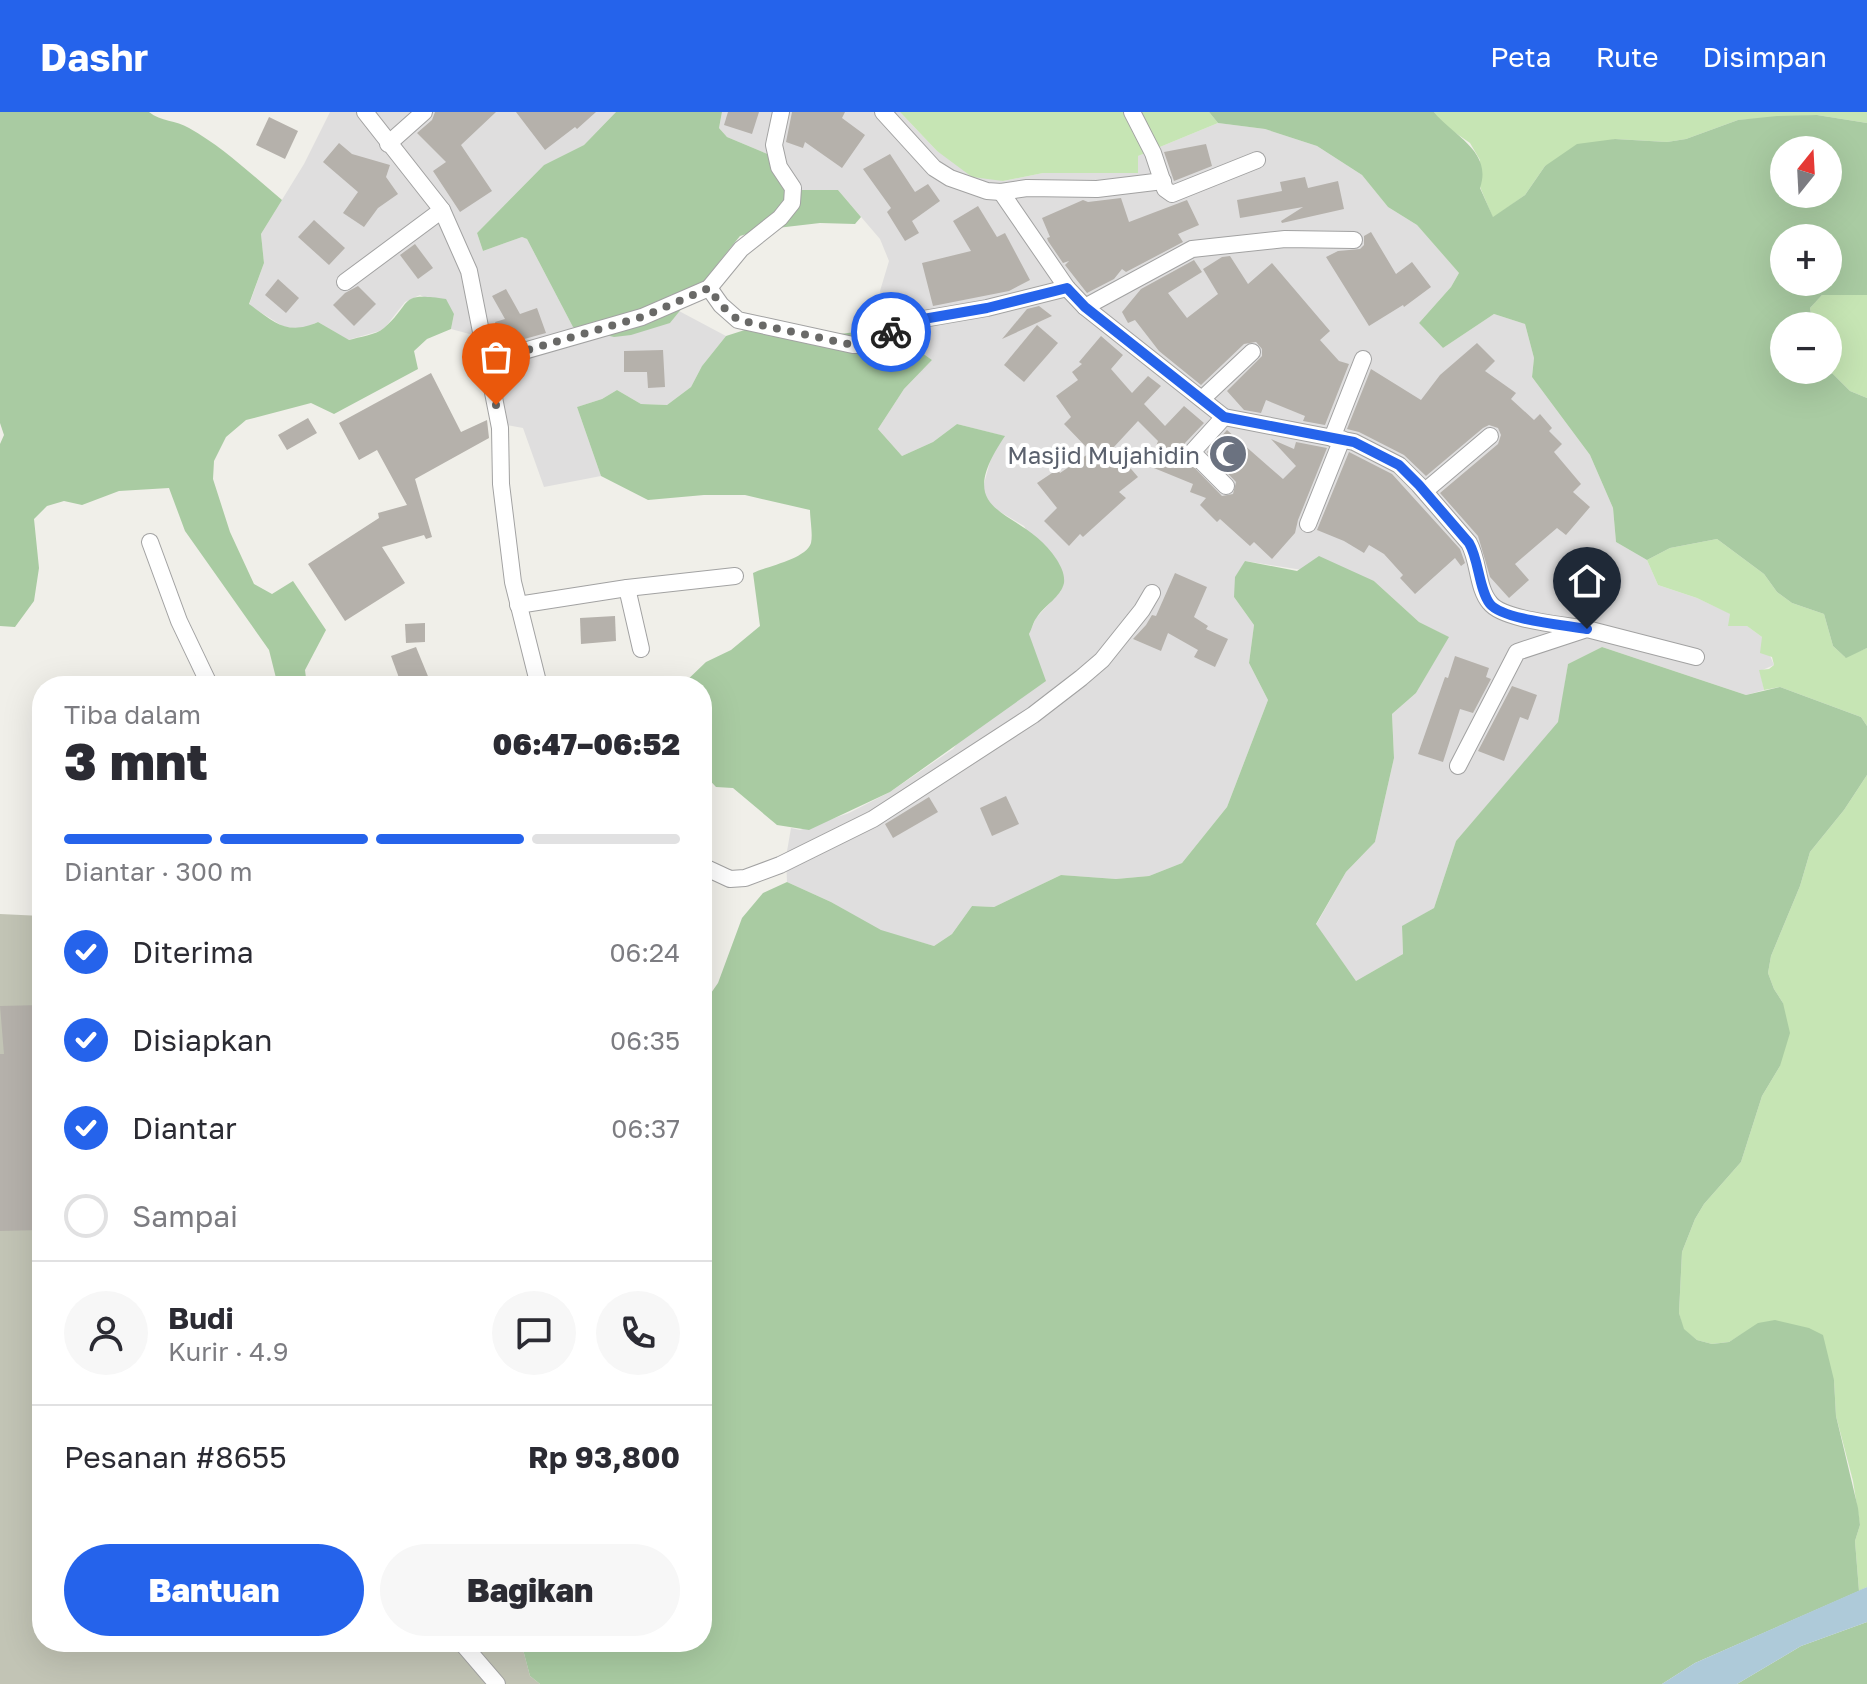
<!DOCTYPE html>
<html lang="id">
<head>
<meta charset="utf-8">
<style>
	:root { --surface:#fff; --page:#f7f7f7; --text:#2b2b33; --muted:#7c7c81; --line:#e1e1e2; --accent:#2563eb }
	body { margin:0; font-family:"Golos Text",sans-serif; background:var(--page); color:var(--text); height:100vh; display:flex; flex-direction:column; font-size:30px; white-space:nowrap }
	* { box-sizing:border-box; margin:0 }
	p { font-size:26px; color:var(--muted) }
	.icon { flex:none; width:44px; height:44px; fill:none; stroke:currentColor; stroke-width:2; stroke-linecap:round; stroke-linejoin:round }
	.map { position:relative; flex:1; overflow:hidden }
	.panel { position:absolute; left:32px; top:564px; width:680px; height:976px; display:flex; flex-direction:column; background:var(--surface); border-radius:32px; box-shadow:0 8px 32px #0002 }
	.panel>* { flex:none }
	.needle { width:52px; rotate:18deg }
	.buttons { position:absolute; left:1770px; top:24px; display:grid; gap:16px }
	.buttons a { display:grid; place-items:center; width:72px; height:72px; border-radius:50%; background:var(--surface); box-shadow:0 8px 32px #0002; font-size:40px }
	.pin { position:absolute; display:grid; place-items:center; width:68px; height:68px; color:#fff; margin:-82px -34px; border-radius:50% 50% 50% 0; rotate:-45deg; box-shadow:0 0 8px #0007 }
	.pin .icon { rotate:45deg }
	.courier { position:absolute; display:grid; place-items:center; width:80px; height:80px; margin:-40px; border:6px solid #2563eb; border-radius:50%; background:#fff; color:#222; box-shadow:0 2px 10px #0007 }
	.head em { font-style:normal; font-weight:800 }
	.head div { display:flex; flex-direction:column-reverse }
	.head { display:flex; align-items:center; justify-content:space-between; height:136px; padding:0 32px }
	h1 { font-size:52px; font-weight:800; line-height:60px }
	.bar { display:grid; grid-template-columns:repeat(4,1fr); gap:12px 8px; align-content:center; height:96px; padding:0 32px }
	.bar i { height:10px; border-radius:6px; background:var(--line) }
	.bar .current { background:var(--accent) }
	.bar p { grid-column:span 4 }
	.line { display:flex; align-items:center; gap:20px; padding:0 32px; border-top:2px solid var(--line) }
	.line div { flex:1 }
	.round { display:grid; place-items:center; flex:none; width:84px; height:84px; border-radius:42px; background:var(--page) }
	ol { padding:0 32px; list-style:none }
	li { display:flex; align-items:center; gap:24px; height:88px }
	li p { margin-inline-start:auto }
	li .icon { padding:8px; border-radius:50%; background:var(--accent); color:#fff; stroke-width:4 }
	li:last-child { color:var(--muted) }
	li i { width:44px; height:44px; border:4px solid var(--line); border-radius:50% }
	.action { display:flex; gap:16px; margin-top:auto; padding:16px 32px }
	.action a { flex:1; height:92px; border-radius:48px; background:var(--accent); color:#fff; font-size:32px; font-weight:800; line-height:92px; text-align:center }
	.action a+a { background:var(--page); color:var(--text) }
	header { display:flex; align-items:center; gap:48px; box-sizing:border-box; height:112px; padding:0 40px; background:var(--accent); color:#fff }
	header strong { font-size:38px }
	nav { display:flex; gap:44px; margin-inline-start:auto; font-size:28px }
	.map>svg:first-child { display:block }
</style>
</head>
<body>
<header>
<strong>Dashr</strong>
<nav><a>Peta</a><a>Rute</a><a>Disimpan</a></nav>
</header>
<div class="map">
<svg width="1867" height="1572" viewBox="0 0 1867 1572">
	<rect width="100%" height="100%" fill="#f0efe9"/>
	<g fill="#dfdede">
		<path d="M330,0H616L584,33L544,53L477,121L483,139L522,125L527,127L573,215L670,211L679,199L726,224L702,254L691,275L667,293L641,292L617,278L602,287L577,295L601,364L544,375L523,316L506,313L488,227L451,217L454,202L420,183L405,190L383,218L348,228L318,210L302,217L284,215L249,193L264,151L261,122L304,52Z"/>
		<path d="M722,0H900L937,39L1003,69L1043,61H1138V44L1218,11L1265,17L1317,34L1362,63L1388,95L1417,113L1459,161L1451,175L1419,211L1443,236L1494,202L1525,212L1534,246L1532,265L1590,343L1613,396L1616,430L1647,448L1658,473L1697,486L1731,502L1762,525L1774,553L1760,559L1764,578L1746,583L1602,535L1568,552L1559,610L1456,729L1434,796L1402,815L1403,842L1356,869L1316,813L1346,760L1375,730L1394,646L1392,602L1416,581L1448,525L1419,510L1374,469L1245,449L1234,485L1254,513L1249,551L1268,588L1227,695L1182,751L1149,764L1116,767L1061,763L994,795L972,794L952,822L934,834L881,819L831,790L787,770L786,745L791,716L800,718L849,701L890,680L953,637L1031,530L1029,522L1036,506L1061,479L1024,414L992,395L984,385L983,375L992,343L1004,324L957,312L933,330L902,344L878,317L904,277L932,248L887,216L880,179L889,149L880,127L838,78H801L770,43L727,25L719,16Z"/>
	</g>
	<path fill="#c2c4b5" d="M0,802L42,804V1530H521L530,1564L540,1572H0Z"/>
	<g fill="#c6e5b4">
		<path d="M900,0H1209L1218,11L1138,44V61H1043L1003,69L972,65L937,39Z"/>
		<path d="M1434,0H1867V11L1817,3L1738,8L1686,27L1667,30L1615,27L1545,54L1525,83L1493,106L1480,75V48L1470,31L1444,13Z"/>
		<path d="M1851,181L1867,183V286L1850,279L1828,257V214H1813L1810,196L1822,183Z"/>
		<path d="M1717,427L1764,462L1777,480L1792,491L1824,502L1833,534L1845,545L1867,536V614L1861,605L1780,575L1764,578L1759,558L1769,557L1774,553L1772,545L1760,541L1762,525L1747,514H1728L1730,502L1697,486L1658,473L1647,448L1670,436Z"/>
		<path d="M1867,663V1475L1859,1479L1855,1429L1860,1413L1853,1369L1836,1304L1834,1268L1758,1212L1729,1230L1712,1232L1697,1228L1683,1217L1679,1201L1682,1140L1695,1107L1704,1092L1741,1050L1762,984L1780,954L1783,891L1774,877L1768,861L1771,844L1800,774L1810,740L1844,698Z"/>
	</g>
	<g fill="#a9cba2" fill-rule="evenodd">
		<path d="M0,0H149C161,10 176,8 189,16C223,35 252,63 282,88L261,122L264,151L249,192C274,210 287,224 318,210L349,228C359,225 376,223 384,216C414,190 397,180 446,187L454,202L451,217L427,227L414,239L418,257L334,302L311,291L246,308L226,325L214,349L213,367L230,420L254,472L272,482L293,469L326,518L305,558L307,574H278L269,538L185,419L169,376L119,379L82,393L64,389L47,394L34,407L39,456L34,489L15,515L0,514V332L4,323L0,311Z"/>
		<path d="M616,0H722L719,16L727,25L770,43L801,78H838L861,105L855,112L820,111L760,118L740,124L670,211L631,223L614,225L573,215L527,127L522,125L483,139L477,121L544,53L584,33Z"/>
		<path d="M1209,0H1434C1452,23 1493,39 1480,76L1493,105L1525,83L1545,54L1577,32L1615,27L1667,30L1686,27L1738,8L1777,4L1817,3L1867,11V183H1822L1810,196L1813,214H1784V258L1828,257L1850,279L1867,286V536L1846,546L1833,534L1824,502L1792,491L1777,480L1764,462L1717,427L1670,436L1647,448L1616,430L1613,396L1590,343L1532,265L1534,246L1525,212L1494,202L1443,236L1419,211L1451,175L1459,161L1417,113L1388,95L1362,63L1317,34L1265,17L1218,11ZM1784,38H1828V82H1784ZM1784,126H1828V170H1784Z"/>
		<path d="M754,215L840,222L887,216L932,248L904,277L878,317L902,344L933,330L957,312L1005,324C948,408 1022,393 1057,448C1061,455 1065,462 1064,471C1061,485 1044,494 1037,505C1033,510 1032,517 1029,522L1046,569L890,680L809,718L777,713L733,676L716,675L702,660V574H681L706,550L731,538L760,514L753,461C768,454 806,447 811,431C813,422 810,407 810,398L745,383H704L648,388L601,364L577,295L602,287L617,278L641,292L667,293L691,275L702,254L726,224Z"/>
		<path d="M1319,444L1374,469L1419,510L1449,525L1416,581L1392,602L1394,646L1375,730L1346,760L1316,812L1356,869L1403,842L1402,814L1434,796L1456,729L1558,610L1568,552L1602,535L1746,583L1780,575L1861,605L1867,614V663L1844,698L1810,740L1800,774L1771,844L1768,861L1774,877L1783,891L1790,921L1780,954L1762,984L1741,1050L1704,1092L1695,1107L1682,1140L1679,1201L1684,1217L1697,1228L1712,1232L1729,1230L1758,1211L1775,1208L1809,1216L1823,1223L1834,1268L1836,1304L1858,1396L1860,1413L1855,1429L1859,1479L1695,1551L1662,1572H540L530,1564L521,1530H702V894L718,871L742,806L763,781L787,770L831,790L881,818L934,834L952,822L972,794L994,795L1061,763L1116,767L1149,764L1182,751L1227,695L1268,588L1249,551L1254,513L1234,485L1235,465L1245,449L1297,459Z"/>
		<path d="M1867,1510V1572H1737L1801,1534Z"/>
	</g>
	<path fill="#aecad9" d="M1867,1475V1510L1801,1534L1737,1572H1662L1695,1551Z"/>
	<g fill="#b5b1ab">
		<path d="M435,0H496L461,33L492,79L460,100L433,59L446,50L417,21L432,8Z"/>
		<path d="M516,0H596L577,17L575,15L545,38Z"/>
		<path d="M728,0H759L752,22L724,13Z"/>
		<path d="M792,0H845L842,6L865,23L842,56L805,30L803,36L786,30Z"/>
		<path d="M269,5L298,19L285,47L256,33Z"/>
		<path d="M339,31L352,42L390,53L386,65L398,82L378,96L364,115L343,101L358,80L323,50Z"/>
		<path d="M1206,32L1212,54L1174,69L1164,40Z"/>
		<path d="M890,42L915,80L928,72L940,89L912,109L919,121L905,129L887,100L891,96L863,57Z"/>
		<path d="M1305,65L1308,76L1338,69L1344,97L1282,111L1281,109L1303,95L1240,106L1237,88L1282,79L1280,70Z"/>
		<path d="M1121,86L1129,110L1187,88L1199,113L1178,122L1183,130L1126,160L1122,157L1114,167L1087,181L1065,153L1069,149L1063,151L1048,129L1047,126L1050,125L1042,106L1083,88L1088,90Z"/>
		<path d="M978,94L997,125L1005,121L1030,168L1009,179L933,194L922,151L971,139L953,109Z"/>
		<path d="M314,108L345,136L329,153L298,125Z"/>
		<path d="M1371,120L1396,162L1412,150L1431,175L1404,195L1403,193L1369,214L1326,145L1338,139L1360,137L1364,133V124Z"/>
		<path d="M415,132L433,156L418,167L400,143Z"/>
		<path d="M1230,144L1248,172L1272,151L1330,219L1320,228L1339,249L1349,252L1325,313L1303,309L1305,304L1266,288L1261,301L1244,298L1227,279L1262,244V237L1256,230L1244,232L1201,273L1159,239L1135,208L1128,211L1122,200L1141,177L1194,148L1202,160L1168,181L1187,206L1218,182L1203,157L1222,145Z"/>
		<path d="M278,167L299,186L286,201L265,183Z"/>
		<path d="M358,174L376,192L354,214L333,193L345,181Z"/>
		<path d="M506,177L520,202L537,196L546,221L503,233L495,210L505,207L492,184Z"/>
		<path d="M1039,194L1052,204L1002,227L1027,197Z"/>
		<path d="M1037,213L1058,231L1024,270L1004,253Z"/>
		<path d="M1101,224L1123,243L1111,257L1132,281L1148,264L1161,274L1144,292L1165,314L1184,294L1204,311L1185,331L1184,345L1222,384L1233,382L1236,370L1207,340L1227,318L1283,367L1296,354L1271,327L1294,337L1296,330L1327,336L1298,408L1295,421L1272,447L1254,430L1250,434L1220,407L1217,410L1200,393L1206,386L1190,380L1193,372L1149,354L1158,329L1138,309L1113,336L1138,365L1119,380L1126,386L1083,425L1080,422L1069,434L1044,409L1057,396L1037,371L1058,357L1060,361L1091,340L1064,312L1071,305L1056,284L1078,268L1072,260L1082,252L1079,250Z"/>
		<path d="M1477,231L1495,249L1485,259L1516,281L1511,287L1534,308L1540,302L1552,316L1549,319L1562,332L1554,340L1581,372L1573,380L1590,395L1566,423L1557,416L1515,452L1529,468L1509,486L1490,465L1478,424L1440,381L1498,332L1501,323L1498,316L1489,313L1483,316L1426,364L1404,343L1359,320L1347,317L1371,257L1421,288L1440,263Z"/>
		<path d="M663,238L665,275L648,276L647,260H624V239Z"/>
		<path d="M431,261L461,320L487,308L489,326L415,367L432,425L426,427L424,423L382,435L405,471L345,509L308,452L379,406L378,401L407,393L377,338L359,348L339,311Z"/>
		<path d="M308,306L317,321L287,338L278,323Z"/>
		<path d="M1349,340L1392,362L1460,437L1465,451L1461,454L1455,446L1415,482L1400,466L1403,463L1384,442L1369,433L1364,441L1344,429L1317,418Z"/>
		<path d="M1175,461L1207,475L1194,505L1208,514L1206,517L1228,527L1215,555L1194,545L1198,538L1168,521L1161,539L1133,527L1146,513L1152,503L1156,504Z"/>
		<path d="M615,504L616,529L581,532L580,506Z"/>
		<path d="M425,511V530L406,531L405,512Z"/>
		<path d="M416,535L432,574H402L391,544Z"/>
		<path d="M1455,544L1489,556L1486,565L1491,567L1473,601L1460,597L1443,650L1418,642L1445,565L1448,566Z"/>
		<path d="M1512,574L1537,583L1528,608L1520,605L1504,649L1478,639Z"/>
		<path d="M1006,684L1019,712L992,724L980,696Z"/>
		<path d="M929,685L938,700L893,726L885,712Z"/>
		<path d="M42,893V1118L0,1119V942H4L0,894Z"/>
	</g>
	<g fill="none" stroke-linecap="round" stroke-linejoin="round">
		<defs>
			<g id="street">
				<path d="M365,0L442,98L469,159L500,316L501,372L513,470L539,574"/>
				<path d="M883,0L934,56L950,66L987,79L1001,80L1027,76L1097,77L1163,69"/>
				<path d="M1132,0L1153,41L1165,77L1172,82L1257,48"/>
				<path d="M388,32L424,0"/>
				<path d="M1001,80L1067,176L1085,195L1224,305L1354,330L1399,353L1419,373L1469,431C1479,449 1477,476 1490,491C1503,508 1565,513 1587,517"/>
				<path d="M345,170L442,98"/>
				<path d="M709,176L721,193L738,208L853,233H871L906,210L987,196L1067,176"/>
				<path d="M1085,195L1192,137L1285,127L1354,128"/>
				<path d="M489,249L642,205L709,176L741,137L780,106L792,91L793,76L779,55L774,33L781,0"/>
				<path d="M1202,287L1252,240"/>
				<path d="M1224,305L1194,338L1195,343L1226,374"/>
				<path d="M1332,326L1363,247"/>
				<path d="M1425,379L1490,324"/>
				<path d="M1308,412L1342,327"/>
				<path d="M150,430L179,509L210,574"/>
				<path d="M627,476L641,537"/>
				<path d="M518,493L627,476L735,464"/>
				<path d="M1458,654L1517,540L1587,517L1696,545"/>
				<path d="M702,754L730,767L745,766L780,753L873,707L1033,603L1081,566L1102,548L1142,498L1152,481"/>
				<path d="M461,1530L497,1572"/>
			</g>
		</defs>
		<use href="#street" stroke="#a2a2a2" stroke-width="18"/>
		<use href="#street" stroke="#fff" stroke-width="16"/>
	</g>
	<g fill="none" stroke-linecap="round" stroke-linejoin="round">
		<path stroke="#696967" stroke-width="8" stroke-dasharray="0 14.4" d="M496,293L489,249L642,205L709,176L721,193L738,208L853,233H871L891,220"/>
		<path stroke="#2563eb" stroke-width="10" d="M891,220L906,210L987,196L1067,176L1085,195L1224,305L1354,330L1399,353L1419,373L1469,431C1479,448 1479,478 1490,492C1503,508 1566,513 1587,517"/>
	</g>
	<defs>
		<symbol id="mosque-disc" viewBox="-11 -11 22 22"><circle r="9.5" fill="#6b7280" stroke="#fff"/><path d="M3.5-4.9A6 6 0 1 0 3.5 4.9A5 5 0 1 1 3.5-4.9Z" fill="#fff"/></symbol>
	</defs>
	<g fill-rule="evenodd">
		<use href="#mosque-disc" x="1206" y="320" width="44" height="44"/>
	</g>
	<g text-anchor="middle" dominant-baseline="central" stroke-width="8" stroke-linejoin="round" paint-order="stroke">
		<g font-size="24" fill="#5b616d" stroke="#fff" text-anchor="end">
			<text x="1200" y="342">Masjid Mujahidin</text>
		</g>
	</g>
</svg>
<div class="buttons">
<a><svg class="needle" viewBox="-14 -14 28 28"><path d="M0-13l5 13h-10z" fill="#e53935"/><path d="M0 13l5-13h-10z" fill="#7c7c81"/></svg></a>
<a>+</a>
<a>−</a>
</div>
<div class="pin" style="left:496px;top:293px;background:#ea580c"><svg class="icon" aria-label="bag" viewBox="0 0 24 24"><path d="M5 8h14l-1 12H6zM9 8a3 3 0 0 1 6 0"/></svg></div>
<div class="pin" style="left:1587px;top:517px;background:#1f2937"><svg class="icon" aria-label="home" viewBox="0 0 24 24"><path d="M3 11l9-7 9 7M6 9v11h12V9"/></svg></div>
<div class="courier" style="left:891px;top:220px"><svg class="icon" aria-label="bike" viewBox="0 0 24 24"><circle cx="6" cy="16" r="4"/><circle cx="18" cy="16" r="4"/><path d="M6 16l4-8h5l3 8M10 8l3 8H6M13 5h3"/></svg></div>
<section class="panel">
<div class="head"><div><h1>3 mnt</h1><p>Tiba dalam</p></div><em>06:47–06:52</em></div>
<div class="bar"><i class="current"></i><i class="current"></i><i class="current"></i><i></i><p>Diantar · 300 m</p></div>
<ol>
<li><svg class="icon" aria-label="check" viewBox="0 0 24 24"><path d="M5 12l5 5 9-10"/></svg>Diterima<p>06:24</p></li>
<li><svg class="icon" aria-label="check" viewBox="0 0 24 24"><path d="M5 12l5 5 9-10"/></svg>Disiapkan<p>06:35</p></li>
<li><svg class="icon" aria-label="check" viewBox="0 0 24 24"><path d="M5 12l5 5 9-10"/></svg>Diantar<p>06:37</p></li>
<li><i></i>Sampai</li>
</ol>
<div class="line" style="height:144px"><a class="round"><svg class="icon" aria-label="person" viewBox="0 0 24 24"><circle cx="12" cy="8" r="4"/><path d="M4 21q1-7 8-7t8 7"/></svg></a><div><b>Budi</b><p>Kurir · 4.9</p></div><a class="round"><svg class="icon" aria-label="chat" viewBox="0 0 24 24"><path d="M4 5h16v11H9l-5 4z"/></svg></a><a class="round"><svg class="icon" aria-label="phone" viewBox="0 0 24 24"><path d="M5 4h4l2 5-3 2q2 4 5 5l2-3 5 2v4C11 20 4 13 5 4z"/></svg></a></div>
<div class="line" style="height:104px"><div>Pesanan #8655</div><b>Rp 93,800</b></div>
<div class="action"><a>Bantuan</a><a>Bagikan</a></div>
</section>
</div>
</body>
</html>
